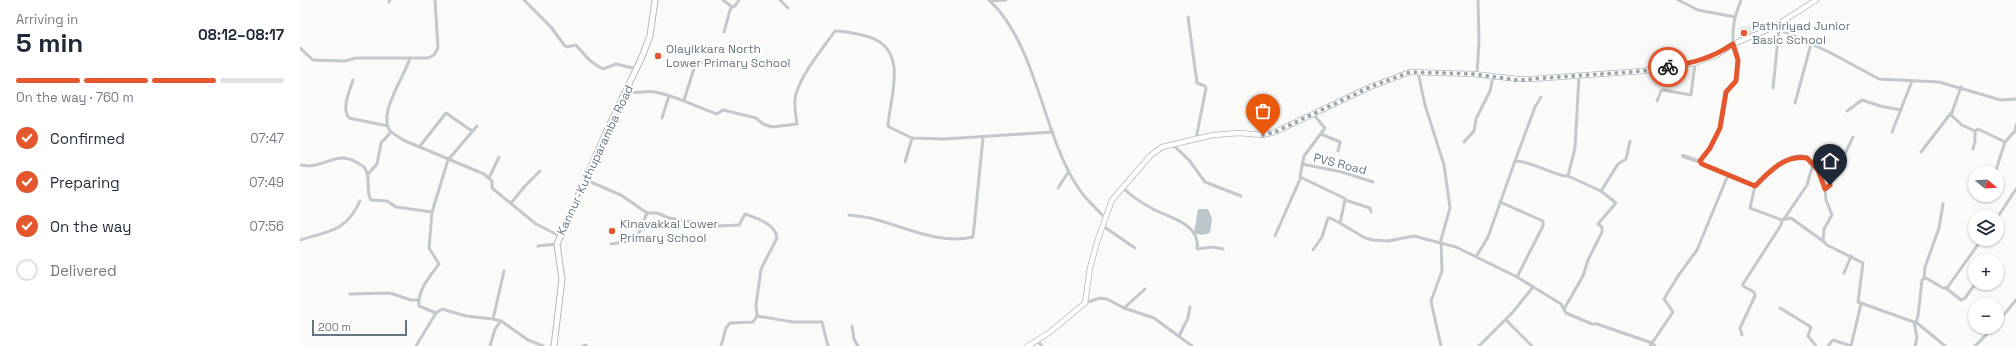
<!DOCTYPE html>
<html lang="en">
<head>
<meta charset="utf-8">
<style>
	:root { --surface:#fff; --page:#f6f6f7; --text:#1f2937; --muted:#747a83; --line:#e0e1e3; --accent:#e4572e }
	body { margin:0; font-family:"Space Grotesk",sans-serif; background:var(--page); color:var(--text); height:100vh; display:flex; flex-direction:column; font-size:15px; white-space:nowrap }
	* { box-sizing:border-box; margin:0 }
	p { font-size:13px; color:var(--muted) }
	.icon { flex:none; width:22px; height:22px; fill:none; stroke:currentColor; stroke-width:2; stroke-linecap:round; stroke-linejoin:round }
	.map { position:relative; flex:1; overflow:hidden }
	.panel { display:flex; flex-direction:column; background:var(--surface); width:300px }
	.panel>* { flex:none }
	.needle { width:26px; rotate:108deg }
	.fabs { position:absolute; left:1668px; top:166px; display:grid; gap:8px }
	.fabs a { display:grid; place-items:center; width:36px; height:36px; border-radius:50%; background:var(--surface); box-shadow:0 1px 3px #0004; font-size:20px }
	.scale { position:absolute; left:12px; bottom:10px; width:95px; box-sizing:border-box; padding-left:4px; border:2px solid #657683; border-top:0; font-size:11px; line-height:14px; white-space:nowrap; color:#657683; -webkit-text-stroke:3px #fff; paint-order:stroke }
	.pin { position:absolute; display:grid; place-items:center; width:34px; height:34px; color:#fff; margin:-41px -17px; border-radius:50% 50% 50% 0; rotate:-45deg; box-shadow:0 0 4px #0007 }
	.pin .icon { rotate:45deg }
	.courier { position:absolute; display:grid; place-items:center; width:40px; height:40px; margin:-20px; border:3px solid #e4572e; border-radius:50%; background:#fff; color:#222; box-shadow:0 1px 5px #0007 }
	.overview em { font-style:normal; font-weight:700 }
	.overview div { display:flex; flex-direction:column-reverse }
	.overview { display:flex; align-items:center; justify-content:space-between; height:68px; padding:0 16px }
	h1 { font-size:26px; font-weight:700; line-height:30px }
	.bar { display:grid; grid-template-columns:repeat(4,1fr); gap:6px 4px; align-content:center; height:48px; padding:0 16px }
	.bar i { height:5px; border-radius:3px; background:var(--line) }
	.bar .active { background:var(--accent) }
	.bar p { grid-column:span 4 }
	ol { padding:0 16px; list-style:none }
	li { display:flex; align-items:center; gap:12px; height:44px }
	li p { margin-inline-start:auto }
	li .icon { padding:4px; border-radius:50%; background:var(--accent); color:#fff; stroke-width:4 }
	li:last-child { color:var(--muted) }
	li i { width:22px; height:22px; border:2px solid var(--line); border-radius:50% }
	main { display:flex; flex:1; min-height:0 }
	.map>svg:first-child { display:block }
</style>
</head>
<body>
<main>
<section class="panel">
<div class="overview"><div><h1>5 min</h1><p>Arriving in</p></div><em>08:12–08:17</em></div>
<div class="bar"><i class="active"></i><i class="active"></i><i class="active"></i><i></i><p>On the way · 760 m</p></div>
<ol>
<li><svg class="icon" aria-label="check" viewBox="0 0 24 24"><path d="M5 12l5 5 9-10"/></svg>Confirmed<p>07:47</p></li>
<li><svg class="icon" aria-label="check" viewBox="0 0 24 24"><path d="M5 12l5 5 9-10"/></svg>Preparing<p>07:49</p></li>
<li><svg class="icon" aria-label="check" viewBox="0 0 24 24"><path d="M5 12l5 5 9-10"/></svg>On the way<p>07:56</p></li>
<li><i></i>Delivered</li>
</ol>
</section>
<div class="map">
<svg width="1716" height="346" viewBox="0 0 1716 346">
	<rect width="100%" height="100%" fill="#fafaf8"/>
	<path fill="#e8e9e9" d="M1459,24V31L1438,41L1439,27Z"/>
	<path fill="#bbc7cb" d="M898,209H908L912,218L910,233L902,235L894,233Z"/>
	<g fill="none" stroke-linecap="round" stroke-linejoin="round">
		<defs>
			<path id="secondary" d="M728,346L750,332L785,303L790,268L798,239L812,200L851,155L862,147L913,135L939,133L963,135L975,132L1070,87L1110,72L1173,74L1218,79H1232L1343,71L1395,63L1417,55L1433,44L1474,27L1516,0"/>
			<path id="primary" d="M254,346L262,279L257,244L309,126L341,59L350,36L355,0"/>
		</defs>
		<use href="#secondary" stroke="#b3babf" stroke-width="6"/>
		<use href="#primary" stroke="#b5babe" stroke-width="7"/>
		<g stroke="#c3c8cc" stroke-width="3">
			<path d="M224,0L251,27L264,45L267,47L276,45C285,55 290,63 303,69L316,64L337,69"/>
			<path d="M423,0L432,7L435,6L439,0"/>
			<path d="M480,0L488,8"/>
			<path d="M689,0C737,45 742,132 777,186C784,198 796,208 805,218"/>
			<path d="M1378,0L1398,10L1435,17"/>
			<path d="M1441,0L1435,17L1433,31V44L1438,60L1436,81L1426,92L1420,128L1410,149L1400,161L1402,164L1455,186C1465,175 1490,150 1506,157C1509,159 1511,162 1513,164"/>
			<path d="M690,1L706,0"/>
			<path d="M89,2L90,0"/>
			<path d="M888,17L897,83L905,86L906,88L896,139"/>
			<path d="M1474,27L1529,52L1579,79L1639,82L1701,100L1716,99"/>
			<path d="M424,32L430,10L432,7"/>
			<path d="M0,48L13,60L45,61L56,58H128L134,55L138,48L135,0"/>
			<path d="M1118,72L1125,105L1144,165L1150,208L1141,240L1142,271L1131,301L1141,346"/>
			<path d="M1177,74L1179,41L1178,0"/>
			<path d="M53,80C50,90 41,109 49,118L88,126"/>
			<path d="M1661,87L1651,115L1662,125L1675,131"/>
			<path d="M1473,88L1479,29"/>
			<path d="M327,91C336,95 345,90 355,92C377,96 396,107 417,114L423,110L456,118L463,124L472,127L497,124C496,115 493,102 496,94C502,73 523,48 535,31H539C551,33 567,34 578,41C606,57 590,99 588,125L589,127L612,138L644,139L753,132"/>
			<path d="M384,100L396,62L410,63"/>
			<path d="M1357,101L1361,91L1363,90L1391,95L1395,63"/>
			<path d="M1495,103L1511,44"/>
			<path d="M1547,111L1562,100L1580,106L1601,110"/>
			<path d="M1014,115L1025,128L1004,156L1000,177L1044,198L1045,200L1040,223L1065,238L1073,240L1088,241L1114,236L1156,247L1217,277L1261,304L1266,313L1292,324H1297L1352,343L1355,346"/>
			<path d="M362,118L369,96"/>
			<path d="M91,132C76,115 105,76 110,58"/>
			<path d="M1592,132L1612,81"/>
			<path d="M1021,134L1040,142L1038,151"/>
			<path d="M1164,142L1174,131L1176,119L1190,91L1193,77"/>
			<path d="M873,145L889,160L905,182L941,196"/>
			<path d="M120,146L146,113L172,131"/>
			<path d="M1673,149L1675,141V131L1678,129L1705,142"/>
			<path d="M1621,152L1651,113"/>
			<path d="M1215,161L1235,107L1241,97"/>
			<path d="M605,162L612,138"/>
			<path d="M1002,164L1042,172L1073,182"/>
			<path d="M0,165C23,170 35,150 56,162C59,164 62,165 64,167C72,177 65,191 71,200L87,201L96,207L132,212L129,248L139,264C130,276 117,291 119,306L136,313"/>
			<path d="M1695,173L1705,142L1715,131L1716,125"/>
			<path d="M68,174L77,164L81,143L91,132L103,140L184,174L192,181V188L236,224L260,236"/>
			<path d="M189,178L199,157"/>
			<path d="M286,180L321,195L347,213H357L369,218L417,226L439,225L445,214C456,218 476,224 477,238L461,269L456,305L457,316"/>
			<path d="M1455,186L1450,208L1482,220L1491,218L1523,241"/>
			<path d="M822,187C831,196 842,203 853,209C870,218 901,224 897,249L913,247L923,249"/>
			<path d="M758,188L769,171"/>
			<path d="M1525,189L1526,200L1532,215L1524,229L1523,241L1527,245L1563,263L1558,302L1614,322L1617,338L1615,346"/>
			<path d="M1301,191L1318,164L1326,159L1330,141"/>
			<path d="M1045,200L1070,208L1071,212"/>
			<path d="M1200,202L1243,221V226L1217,277"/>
			<path d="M211,203L225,186L240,171"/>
			<path d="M132,212L148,160L177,126"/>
			<path d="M549,215C557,216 566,217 574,219C605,227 640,245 673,237L683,138"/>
			<path d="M1697,218L1716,189"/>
			<path d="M1484,219L1507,185L1513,164L1518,170L1525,189L1530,185L1553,137"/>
			<path d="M803,226L835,248"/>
			<path d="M975,236L1001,177"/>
			<path d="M0,240C28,231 46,232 60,201"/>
			<path d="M311,244L336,240L347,213"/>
			<path d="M238,246L257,244"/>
			<path d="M1013,250L1022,237L1028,218H1030L1040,223"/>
			<path d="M1176,257L1188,237L1215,161C1230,160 1257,177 1268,176L1275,148L1279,76"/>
			<path d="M1697,264L1698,263"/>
			<path d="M1544,273L1551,256"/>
			<path d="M1624,278L1625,267L1639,228L1643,204"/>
			<path d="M1646,288L1661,300L1665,298L1676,283"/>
			<path d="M50,294L90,293L111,300H118"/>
			<path d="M785,303L800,298L807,299L824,308L854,318L892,346"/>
			<path d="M824,308L845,289"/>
			<path d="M1480,308L1511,327L1508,336L1516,346"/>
			<path d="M1264,309L1283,276L1288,260L1302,232V227L1298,224L1316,203L1301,191L1268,176"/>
			<path d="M193,319L204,271"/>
			<path d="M1206,320L1232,346"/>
			<path d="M1616,322L1645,346"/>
			<path d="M1697,323L1716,300"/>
			<path d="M1615,324L1618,316L1622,280L1626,278L1643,288H1647L1682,239"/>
			<path d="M552,326L554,339L558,346"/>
			<path d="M1442,335L1440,328L1455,296L1454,292L1443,286V284L1481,225L1482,220"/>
			<path d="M879,336L888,318L890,307"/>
			<path d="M737,341L742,346"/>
			<path d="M116,346L136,313L142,309L166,316L193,319L201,321L228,340L243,346"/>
			<path d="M190,346L195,329L201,321"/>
			<path d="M283,346L286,345"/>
			<path d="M421,346L426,328L430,323L453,322L457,316L493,322H522L528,346"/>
			<path d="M1179,346L1213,312L1233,287"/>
			<path d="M1350,346L1373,312L1364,299L1378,276L1397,250L1428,175"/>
			<path d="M1528,346L1533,340L1551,346L1561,304"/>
			<path d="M1675,346L1694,327"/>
		</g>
		<path stroke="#c3c8cc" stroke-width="4" d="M1383,156L1401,162"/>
		<use href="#secondary" stroke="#fff" stroke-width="4.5"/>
		<use href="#primary" stroke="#fff" stroke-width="5"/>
	</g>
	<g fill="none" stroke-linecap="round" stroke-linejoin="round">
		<path stroke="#99a4ac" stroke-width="4" stroke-dasharray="0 7.2" d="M963,135L975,132L1070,87L1110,72L1173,74L1218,80L1232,79L1343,71L1368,67"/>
		<path stroke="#e4572e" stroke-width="5" d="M1368,67C1393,63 1412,58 1433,44L1438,60L1436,81L1426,92L1420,128L1410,148L1400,161L1402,164L1455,186C1469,172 1485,154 1507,158L1518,170L1525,189L1530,185"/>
	</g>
	<g fill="#e4572e" stroke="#fff" stroke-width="1.5">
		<circle cx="1444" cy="33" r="4"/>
		<circle cx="358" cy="56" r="4"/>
		<circle cx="312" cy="231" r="4"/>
	</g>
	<g text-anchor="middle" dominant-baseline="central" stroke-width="4" stroke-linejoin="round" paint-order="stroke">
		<g font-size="12" fill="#657683" stroke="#fff" text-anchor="start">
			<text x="1452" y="26">Pathiriyad Junior<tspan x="1452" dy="14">Basic School</tspan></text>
			<text x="366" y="49">Olayikkara North<tspan x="366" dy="14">Lower Primary School</tspan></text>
			<text x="320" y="224">Kinavakkal Lower<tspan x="320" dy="14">Primary School</tspan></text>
		</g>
		<g font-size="12" fill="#657683" stroke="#fff">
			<text transform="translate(295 160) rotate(-65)">Kannur-Kuthuparamba Road</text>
			<text transform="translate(1040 164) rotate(14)">PVS Road</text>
		</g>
	</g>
</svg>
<div class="fabs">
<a><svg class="needle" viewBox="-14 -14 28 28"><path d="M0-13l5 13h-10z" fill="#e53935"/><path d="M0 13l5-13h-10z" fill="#747a83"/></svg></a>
<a><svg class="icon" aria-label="layers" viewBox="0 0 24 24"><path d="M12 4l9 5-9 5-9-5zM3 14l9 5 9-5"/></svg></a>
<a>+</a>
<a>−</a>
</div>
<div class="scale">200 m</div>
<div class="pin" style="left:963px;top:135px;background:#ea580c"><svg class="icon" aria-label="bag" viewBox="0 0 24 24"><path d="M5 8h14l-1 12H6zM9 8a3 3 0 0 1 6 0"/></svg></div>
<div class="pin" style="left:1530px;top:185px;background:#1f2937"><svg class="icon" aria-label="home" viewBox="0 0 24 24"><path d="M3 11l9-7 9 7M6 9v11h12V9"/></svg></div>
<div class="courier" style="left:1368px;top:67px"><svg class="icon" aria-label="bike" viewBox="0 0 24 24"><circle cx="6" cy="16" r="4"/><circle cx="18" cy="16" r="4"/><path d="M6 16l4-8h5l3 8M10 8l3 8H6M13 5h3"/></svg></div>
</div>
</main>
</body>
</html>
